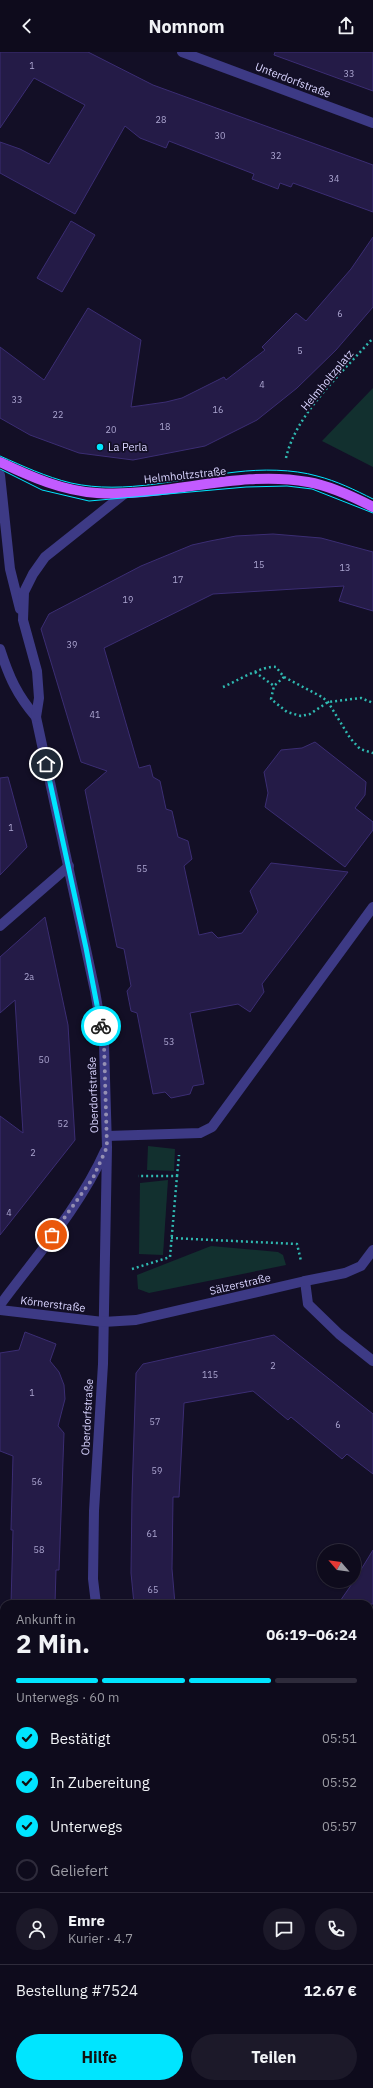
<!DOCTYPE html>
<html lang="de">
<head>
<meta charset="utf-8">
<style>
	:root { --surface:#0e0b1c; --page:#1c1929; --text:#f1f3f6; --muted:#9b9ba3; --line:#2e2b3b; --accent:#00e5ff }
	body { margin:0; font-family:"IBM Plex Sans",sans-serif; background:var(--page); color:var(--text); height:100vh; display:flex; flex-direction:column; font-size:15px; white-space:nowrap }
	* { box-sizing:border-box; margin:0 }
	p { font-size:13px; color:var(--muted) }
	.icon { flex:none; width:22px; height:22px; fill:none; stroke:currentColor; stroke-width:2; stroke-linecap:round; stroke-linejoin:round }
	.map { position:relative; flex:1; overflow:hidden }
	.panel { position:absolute; left:0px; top:1548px; width:373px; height:488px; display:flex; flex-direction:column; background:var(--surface); border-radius:12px 12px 0 0; box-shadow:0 1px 3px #0004,0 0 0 1px var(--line) }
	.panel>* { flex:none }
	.needle { width:26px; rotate:298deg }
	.tools { position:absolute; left:317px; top:1492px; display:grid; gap:8px }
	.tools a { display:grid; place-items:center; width:44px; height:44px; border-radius:50%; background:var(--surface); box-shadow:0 1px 3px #0004,0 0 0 1px var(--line); font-size:20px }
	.pin { position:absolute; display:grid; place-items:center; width:34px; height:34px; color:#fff; margin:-17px; border:2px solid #fff; border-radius:50%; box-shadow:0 1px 4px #0007 }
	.courier { position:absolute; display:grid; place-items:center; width:40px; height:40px; margin:-20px; border:3px solid #00e5ff; border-radius:50%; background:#fff; color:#222; box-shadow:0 1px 5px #0007 }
	.headline em { font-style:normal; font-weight:800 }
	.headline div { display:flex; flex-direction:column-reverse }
	.headline { display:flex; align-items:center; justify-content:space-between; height:68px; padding:0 16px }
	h1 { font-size:26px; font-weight:800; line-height:30px }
	.bar { display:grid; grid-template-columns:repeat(4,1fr); gap:6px 4px; align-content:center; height:48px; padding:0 16px }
	.bar i { height:5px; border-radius:3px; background:var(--line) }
	.bar .selected { background:var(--accent) }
	.bar p { grid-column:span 4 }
	.line { display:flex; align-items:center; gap:10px; padding:0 16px; border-top:1px solid var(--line) }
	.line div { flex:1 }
	.round { display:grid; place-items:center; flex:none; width:42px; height:42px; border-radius:21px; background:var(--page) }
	ol { padding:0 16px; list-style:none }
	li { display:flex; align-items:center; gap:12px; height:44px }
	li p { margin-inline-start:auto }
	li .icon { padding:4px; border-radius:50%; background:var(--accent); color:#111; stroke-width:4 }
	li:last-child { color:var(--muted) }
	li i { width:22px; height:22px; border:2px solid var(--line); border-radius:50% }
	.cta { display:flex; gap:8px; margin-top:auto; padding:8px 16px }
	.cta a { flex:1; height:46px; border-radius:24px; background:var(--accent); color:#111; font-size:16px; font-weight:800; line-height:46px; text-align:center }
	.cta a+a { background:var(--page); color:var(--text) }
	header { display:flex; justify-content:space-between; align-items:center; height:52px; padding:0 16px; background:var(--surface); font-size:18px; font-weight:800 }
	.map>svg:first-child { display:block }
</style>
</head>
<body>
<header><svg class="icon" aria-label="back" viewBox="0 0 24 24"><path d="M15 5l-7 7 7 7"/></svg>Nomnom<svg class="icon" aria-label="share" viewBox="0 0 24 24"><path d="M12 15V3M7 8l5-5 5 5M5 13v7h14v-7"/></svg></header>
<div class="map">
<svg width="373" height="2036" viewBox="0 0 373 2036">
	<rect width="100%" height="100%" fill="#130f26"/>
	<g fill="#12302f">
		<path d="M373,336V415L322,389Z"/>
		<path d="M148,1094L175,1097L174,1119L147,1118Z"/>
		<path d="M168,1128L163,1203L139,1202L140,1131Z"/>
		<path d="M211,1194L278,1200L283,1203L286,1213L149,1241L138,1237L137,1223Z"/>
	</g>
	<g fill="#241b47" stroke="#3b2d73">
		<path d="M0,0H88L153,33L373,113V160L293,131L291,135L280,131L278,137L252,127L254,122L169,89L166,96L140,86L125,74L75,162L0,121V90L20,97L49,112L85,53L34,26L0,76Z"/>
		<path d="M275,0H373V39L274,3Z"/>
		<path d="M71,169L95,183L62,240L37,226Z"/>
		<path d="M373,185V255L336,298L297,336L257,368L205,394L133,408L79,401L30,383L0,366V295L44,328L88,256L141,288L131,355L166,350L182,346L224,325L226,328L265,298L262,295L296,261L306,269L351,217Z"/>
		<path d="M273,482L321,486L373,500V559L339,549L344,534L213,542L104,596L139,716L150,713L153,725L160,729L166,757L172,759L178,785L188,789L192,807L184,814L199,883L212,880L218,886L242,881L258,860L250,839L271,811L348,820L262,932L264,940L250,960L238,952L190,961L204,1032L193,1034L190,1042L171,1046L165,1040L153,1042L137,961L131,959L127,939L131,934L124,897L117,895L85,738L107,719L81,710L41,577L49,562L141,514L192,493L210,489L236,484Z"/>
		<path d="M315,690L366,730L365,743L355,756L373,770V778L345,815L265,755L268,741L264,720L281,698L302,696Z"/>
		<path d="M8,725L27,795L0,823V726Z"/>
		<path d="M45,865L68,973L75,1088L0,1183V1064L23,1081L15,948L0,961V905Z"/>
		<path d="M25,1280L56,1292L50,1309L59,1320L64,1333L65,1347L58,1374L64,1381L59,1518H56L55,1552H11L13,1478H11L13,1404L0,1399V1301L19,1298Z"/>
		<path d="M274,1283L373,1362V1422L347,1402L342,1407L291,1365L288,1368L253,1339L184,1351L179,1445H173L172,1517L175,1552H134L131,1521L132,1443L136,1321L143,1312Z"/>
		<path d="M373,1498V1552H338L354,1529Z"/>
	</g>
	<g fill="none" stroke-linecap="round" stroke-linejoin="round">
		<g stroke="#2fb8b0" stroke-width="2.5" stroke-dasharray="2 3" stroke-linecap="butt">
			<path d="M286,406C296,361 343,320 373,286"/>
			<path d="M255,620L274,634"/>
			<path d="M284,625L274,634L271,647L287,660L301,664L310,662L328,650L361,646L373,651"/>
			<path d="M223,635C237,629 263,613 276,615L284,625L322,645L328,650L350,686L360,697L373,701"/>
			<path d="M177,1124L179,1103"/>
			<path d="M171,1186L297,1192L301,1209"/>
			<path d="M132,1217L170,1205L177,1124H138"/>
		</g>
		<g stroke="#3d3a85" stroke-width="10">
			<path d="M182,0L373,71"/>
			<path d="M0,423L10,517L20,557"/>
			<path d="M0,597C9,625 17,643 36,665L95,939L104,992L107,1095L103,1312L94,1459L93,1527L96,1552"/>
			<path d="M36,665L39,646L37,619L23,568L24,540L33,522L45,505L124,442"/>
			<path d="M0,874L69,814"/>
			<path d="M107,1084L200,1081L212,1075L373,855"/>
			<path d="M305,1229L308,1252L339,1282L373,1309"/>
			<path d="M0,1253C37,1203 80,1155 105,1099"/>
			<path d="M0,1258L103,1270L136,1268L305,1229L345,1221L361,1214L373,1198"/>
			<path d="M369,1648L373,1642"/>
			<path d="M369,1774L373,1768"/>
			<path d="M369,1782L373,1784"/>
			<path d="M0,1920L4,1922"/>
			<path d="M241,2032L244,2036"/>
		</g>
		<path stroke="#c25bff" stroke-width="10" d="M0,410C31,425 63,439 97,441C167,446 238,417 308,430C331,434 352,444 373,455"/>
		<g stroke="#00e5ff" stroke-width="1">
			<path d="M0,404C23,414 46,425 71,431C125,443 182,426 236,420C261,417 293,417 317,424C337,429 355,438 373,447"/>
			<path d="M0,417L42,438L89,449L246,435L287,434L312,437L373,461"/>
		</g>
	</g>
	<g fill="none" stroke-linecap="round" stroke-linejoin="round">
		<path stroke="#948fb3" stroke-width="4" stroke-dasharray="0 7.2" d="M52,1183L93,1126L107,1095L104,992L101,974"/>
		<path stroke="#00e5ff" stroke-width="5" d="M46,712L86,896L101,974"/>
	</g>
	<circle fill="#00e5ff" stroke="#130f26" stroke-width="1.5" cx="100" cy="395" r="4"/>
	<g text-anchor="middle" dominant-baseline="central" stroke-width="3.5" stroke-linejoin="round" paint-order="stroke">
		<g font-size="9" fill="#aca6d1">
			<text x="32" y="13">1</text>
			<text x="349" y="21">33</text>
			<text x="161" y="67">28</text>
			<text x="220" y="83">30</text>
			<text x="276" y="103">32</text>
			<text x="334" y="126">34</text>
			<text x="340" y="261">6</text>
			<text x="300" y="298">5</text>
			<text x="262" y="332">4</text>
			<text x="17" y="347">33</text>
			<text x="218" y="357">16</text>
			<text x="58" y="362">22</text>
			<text x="165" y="374">18</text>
			<text x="111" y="377">20</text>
			<text x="259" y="512">15</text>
			<text x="345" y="515">13</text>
			<text x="178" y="527">17</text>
			<text x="128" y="547">19</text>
			<text x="72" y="592">39</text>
			<text x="95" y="662">41</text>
			<text x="11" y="775">1</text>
			<text x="142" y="816">55</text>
			<text x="29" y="924">2a</text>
			<text x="169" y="989">53</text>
			<text x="44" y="1007">50</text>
			<text x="63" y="1071">52</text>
			<text x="33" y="1100">2</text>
			<text x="9" y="1160">4</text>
			<text x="273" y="1313">2</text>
			<text x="210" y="1322">115</text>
			<text x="32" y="1340">1</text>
			<text x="155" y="1369">57</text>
			<text x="338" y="1372">6</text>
			<text x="157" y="1418">59</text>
			<text x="37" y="1429">56</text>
			<text x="152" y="1481">61</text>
			<text x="39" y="1497">58</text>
			<text x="153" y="1537">65</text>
		</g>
		<g font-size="11" fill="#d9d4ff" stroke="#130f26">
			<text transform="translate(293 28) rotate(21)">Unterdorfstraße</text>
			<text transform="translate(327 328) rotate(-50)">Helmholtzplatz</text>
			<text transform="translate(185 423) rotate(-6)">Helmholtzstraße</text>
			<text transform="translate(93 1043) rotate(-92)">Oberdorfstraße</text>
			<text transform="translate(240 1232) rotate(-13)">Sälzerstraße</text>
			<text transform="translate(53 1252) rotate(7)">Körnerstraße</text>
			<text transform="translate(87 1365) rotate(-87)">Oberdorfstraße</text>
		</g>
		<g font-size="11" fill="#d9d4ff" stroke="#130f26" text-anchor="start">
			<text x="108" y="395">La Perla</text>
		</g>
	</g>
</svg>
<div class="tools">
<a><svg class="needle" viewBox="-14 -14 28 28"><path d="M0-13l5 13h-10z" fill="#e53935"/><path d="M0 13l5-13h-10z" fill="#9b9ba3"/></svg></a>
</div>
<div class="pin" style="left:52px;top:1183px;background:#ea580c"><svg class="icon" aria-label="bag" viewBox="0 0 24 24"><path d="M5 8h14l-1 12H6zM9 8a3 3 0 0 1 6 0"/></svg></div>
<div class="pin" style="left:46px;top:712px;background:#1f2937"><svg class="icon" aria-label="home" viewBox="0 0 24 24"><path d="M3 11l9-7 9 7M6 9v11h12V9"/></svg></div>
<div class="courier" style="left:101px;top:974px"><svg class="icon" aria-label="bike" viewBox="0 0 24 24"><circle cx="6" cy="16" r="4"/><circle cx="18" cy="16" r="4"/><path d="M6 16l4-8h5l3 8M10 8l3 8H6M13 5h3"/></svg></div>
<section class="panel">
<div class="headline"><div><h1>2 Min.</h1><p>Ankunft in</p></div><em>06:19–06:24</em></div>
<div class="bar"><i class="selected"></i><i class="selected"></i><i class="selected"></i><i></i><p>Unterwegs · 60 m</p></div>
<ol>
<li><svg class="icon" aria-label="check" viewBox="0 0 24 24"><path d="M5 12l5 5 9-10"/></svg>Bestätigt<p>05:51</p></li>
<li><svg class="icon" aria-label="check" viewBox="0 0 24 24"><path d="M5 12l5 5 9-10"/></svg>In Zubereitung<p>05:52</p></li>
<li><svg class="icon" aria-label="check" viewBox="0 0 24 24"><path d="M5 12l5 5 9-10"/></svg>Unterwegs<p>05:57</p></li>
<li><i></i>Geliefert</li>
</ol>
<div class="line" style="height:72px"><a class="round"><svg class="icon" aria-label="person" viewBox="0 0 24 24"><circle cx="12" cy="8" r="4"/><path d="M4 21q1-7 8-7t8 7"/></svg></a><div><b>Emre</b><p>Kurier · 4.7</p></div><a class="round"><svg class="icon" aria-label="chat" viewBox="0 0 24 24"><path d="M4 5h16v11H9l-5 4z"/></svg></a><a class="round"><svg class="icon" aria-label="phone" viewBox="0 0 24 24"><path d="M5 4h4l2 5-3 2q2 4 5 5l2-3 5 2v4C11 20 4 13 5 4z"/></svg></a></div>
<div class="line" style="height:52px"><div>Bestellung #7524</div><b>12.67 €</b></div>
<div class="cta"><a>Hilfe</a><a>Teilen</a></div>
</section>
</div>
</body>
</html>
